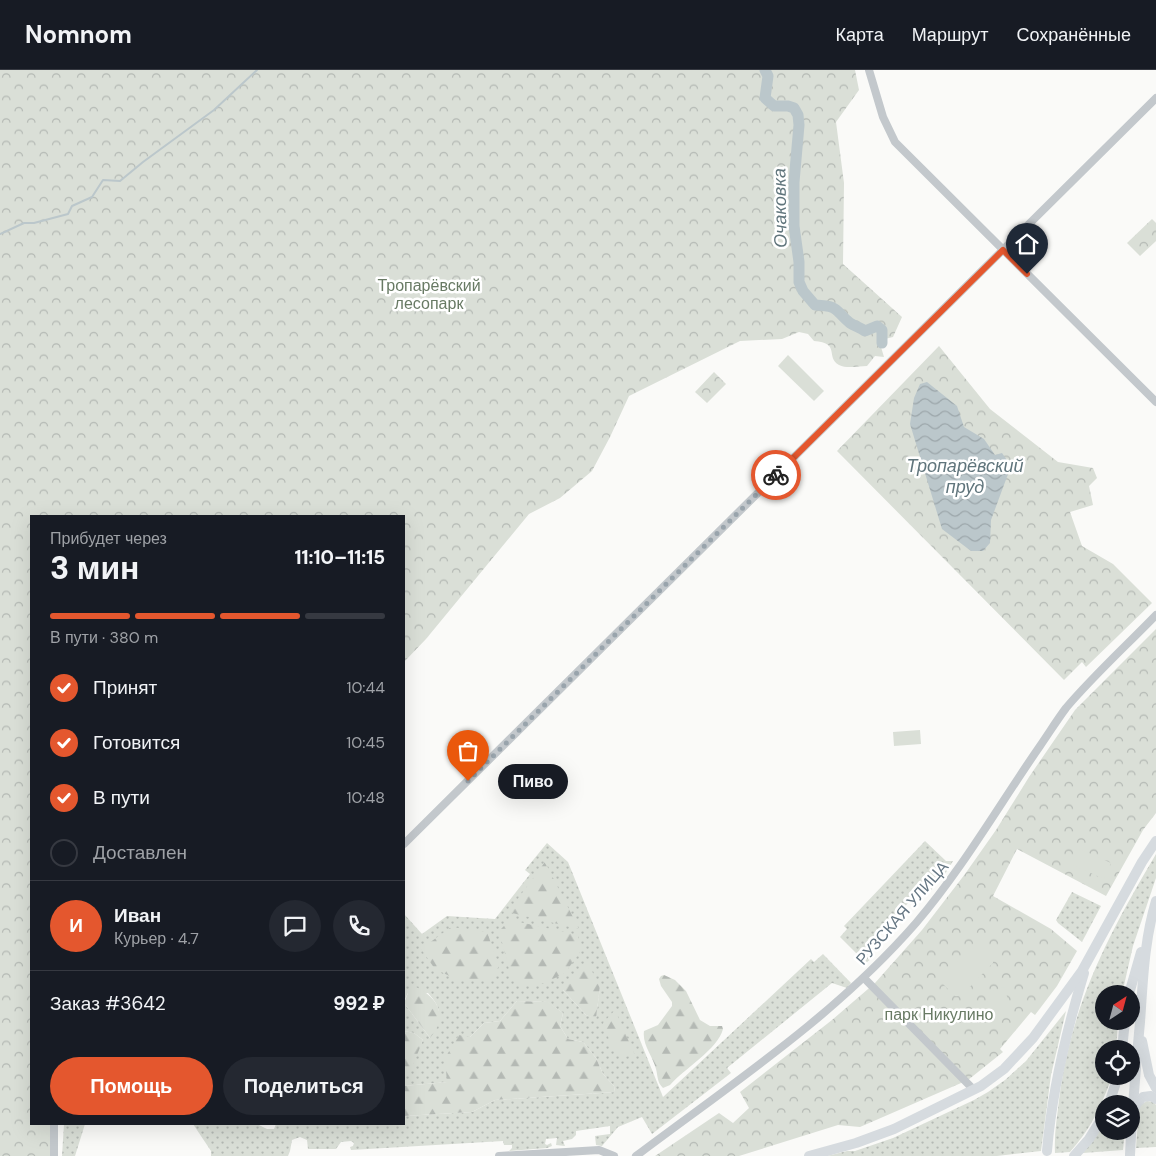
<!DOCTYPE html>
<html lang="ru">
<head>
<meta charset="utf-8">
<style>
	:root { --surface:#171b24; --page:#242831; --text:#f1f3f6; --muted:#9ea1a6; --line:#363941; --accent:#e4572e }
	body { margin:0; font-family:"DM Sans",sans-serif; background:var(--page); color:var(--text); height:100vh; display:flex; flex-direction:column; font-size:19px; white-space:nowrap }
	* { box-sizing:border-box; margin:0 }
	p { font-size:16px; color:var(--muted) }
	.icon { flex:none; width:28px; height:28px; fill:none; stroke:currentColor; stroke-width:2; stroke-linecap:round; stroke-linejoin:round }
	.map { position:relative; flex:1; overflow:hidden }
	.details { position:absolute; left:30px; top:445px; width:375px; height:610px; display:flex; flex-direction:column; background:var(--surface); border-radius:0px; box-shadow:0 5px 20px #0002 }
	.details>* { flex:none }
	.needle { width:32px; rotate:36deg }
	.controls { position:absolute; left:1095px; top:915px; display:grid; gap:10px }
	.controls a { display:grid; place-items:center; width:45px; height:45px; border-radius:50%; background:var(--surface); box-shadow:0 5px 20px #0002; font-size:25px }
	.pin { position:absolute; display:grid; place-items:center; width:42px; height:42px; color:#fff; margin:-51px -21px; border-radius:50% 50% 50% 0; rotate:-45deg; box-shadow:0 0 5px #0007 }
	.pin .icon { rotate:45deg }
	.courier { position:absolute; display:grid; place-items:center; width:50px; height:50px; margin:-25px; border:4px solid #e4572e; border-radius:50%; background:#fff; color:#222; box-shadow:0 1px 6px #0007 }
	.bubble { position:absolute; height:35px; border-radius:18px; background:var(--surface); box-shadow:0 5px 20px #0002; font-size:16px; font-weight:800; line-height:35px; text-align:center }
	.head em { font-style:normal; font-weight:800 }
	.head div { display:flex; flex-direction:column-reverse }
	.head { display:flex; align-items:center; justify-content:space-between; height:85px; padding:0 20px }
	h1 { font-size:32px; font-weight:800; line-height:38px }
	.bar { display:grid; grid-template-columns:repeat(4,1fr); gap:8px 5px; align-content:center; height:60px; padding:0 20px }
	.bar i { height:6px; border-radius:4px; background:var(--line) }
	.bar .selected { background:var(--accent) }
	.bar p { grid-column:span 4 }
	.line { display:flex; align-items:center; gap:12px; padding:0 20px; border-top:1px solid var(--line) }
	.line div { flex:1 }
	.round { display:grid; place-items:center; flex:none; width:52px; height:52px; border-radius:26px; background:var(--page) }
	ol { padding:0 20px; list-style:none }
	li { display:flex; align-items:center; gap:15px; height:55px }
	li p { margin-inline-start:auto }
	li .icon { padding:5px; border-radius:50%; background:var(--accent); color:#fff; stroke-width:4 }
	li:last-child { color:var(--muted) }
	li i { width:28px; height:28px; border:2px solid var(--line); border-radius:50% }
	.primary-button { display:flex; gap:10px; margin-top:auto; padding:10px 20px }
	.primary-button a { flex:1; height:58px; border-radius:30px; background:var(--accent); color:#fff; font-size:20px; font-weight:800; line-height:58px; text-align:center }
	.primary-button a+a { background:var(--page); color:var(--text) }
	header { display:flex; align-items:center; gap:30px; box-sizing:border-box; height:70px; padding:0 25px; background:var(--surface); border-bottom:1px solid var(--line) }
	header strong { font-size:24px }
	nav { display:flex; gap:28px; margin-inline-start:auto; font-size:18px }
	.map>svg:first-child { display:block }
</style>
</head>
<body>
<header>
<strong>Nomnom</strong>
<nav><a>Карта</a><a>Маршрут</a><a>Сохранённые</a></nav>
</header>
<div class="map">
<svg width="1156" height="1086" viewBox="0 0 1156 1086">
	<defs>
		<pattern id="grass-dots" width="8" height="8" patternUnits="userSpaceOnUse" patternTransform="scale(1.25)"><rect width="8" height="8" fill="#dadfd7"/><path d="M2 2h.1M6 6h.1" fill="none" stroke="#b4b9b4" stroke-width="1.8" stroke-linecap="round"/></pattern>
		<pattern id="forest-firs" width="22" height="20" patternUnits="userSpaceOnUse" patternTransform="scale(1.25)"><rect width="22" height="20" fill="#dadfd7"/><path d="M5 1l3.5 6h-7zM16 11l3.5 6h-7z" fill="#b4b9b4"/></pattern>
		<pattern id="park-crowns" width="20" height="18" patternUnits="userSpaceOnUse" patternTransform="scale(1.25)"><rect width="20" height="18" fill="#dadfd7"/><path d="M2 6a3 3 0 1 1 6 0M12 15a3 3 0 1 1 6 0" fill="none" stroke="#b4b9b4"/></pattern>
		<pattern id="water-waves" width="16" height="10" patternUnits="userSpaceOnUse" patternTransform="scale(1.25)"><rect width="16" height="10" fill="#bbc7cb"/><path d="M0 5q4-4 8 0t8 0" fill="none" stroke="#9ca6aa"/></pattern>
	</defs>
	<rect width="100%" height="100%" fill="#fafaf8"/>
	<g fill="url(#grass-dots)" fill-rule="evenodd">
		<path d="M925,771L946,791H953L942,809L928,823H917L868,878L873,887L866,893L840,867L847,859L844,856Z"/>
		<path d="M547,773L568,792L663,1027L811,889L814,892L823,884L851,913L847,918L832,913L727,998L731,1003L652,1064L642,1047L618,1057L602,1076L596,1075L595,1066L610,1064V1056L576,1061V1065L572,1069L563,1071L565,1076L556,1075L557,1068L546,1069L545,1074L547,1075L551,1073L552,1076L547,1078L509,1081L512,1078V1075H504L503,1071L351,1080L350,1077L353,1076L354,1073L351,1071L341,1072L336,1079H308L307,1070L300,1067L292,1070L290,1081L288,1086H211V1081L193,1054H257L267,1059H274L276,1054H404V1046L472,1042L495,1030L615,1022L614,1016L603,1004L596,988L583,972L568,969L560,956L563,943L547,932L517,931L500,951L484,953L470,967L448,1012L404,1016V1003H406L423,970L414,963L404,961V933L430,968C439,946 445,942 428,923H408L404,931V844L422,864L447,846L495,849L530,804L525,800ZM600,916L596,948L586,945L563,920Z"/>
		<path d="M1156,784V808L1133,876L1122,924H1104V951H1118L1116,979H1104V1006H1112C1102,1035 1090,1060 1070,1082L1055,1083C1054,1064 1057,1048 1059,1030C1071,935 1108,865 1156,784Z"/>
		<path d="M1072,822L1101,836L1082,872L1058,853L1056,850Z"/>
		<path d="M1066,941L1051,1005L1041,1081L997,1086H827L847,1081H855L893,1068L974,1030L988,1022L1005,1010L1026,991Z"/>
		<path d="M1147,1031L1154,1032L1156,1035V1077L1136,1078L1139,1036Z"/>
		<path d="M64,1054H85L75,1086H62Z"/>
		<path d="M1104,1054V1061H1125L1123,1080L1083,1083Z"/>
	</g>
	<g fill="url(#forest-firs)">
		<path d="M545,792L579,859L508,842Z"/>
		<path d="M510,850L578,865L580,882L565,903L545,913L525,916L512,910L499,861Z"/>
		<path d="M451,857L487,862L499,896L492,909L460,911L435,899L421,879Z"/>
		<path d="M587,892L600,916L596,949L586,945L563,920Z"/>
		<path d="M664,905L675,910L686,921L700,950L710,956H722L723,959C718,979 684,999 670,1015L663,1018C657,1012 658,1007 656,999C653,986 642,975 644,961L658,955L672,936V932L661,916L659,909L661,906Z"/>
		<path d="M416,917C439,928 448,947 430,968L404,933L408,923Z"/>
		<path d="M517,931L548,932L563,943L560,956L568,969L583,972L596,988L603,1004L614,1016L615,1022L495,1030L472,1042L404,1046V1016L447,1012L445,988L459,965L470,967L484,953L500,951Z"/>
		<path d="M615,940L635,985L623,987L611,974L603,953Z"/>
		<path d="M404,961L414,963L423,970L413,995L406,1004L404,1003Z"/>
	</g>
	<g fill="url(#park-crowns)">
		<path d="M0,0H855L859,20L836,52L844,113L843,194L902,247L893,267L885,269L881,277L884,287L875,286L867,296C859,296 847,299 839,295C825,287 841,273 814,271L808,264L799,262L782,269L740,271L629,326L610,367L592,401L560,428L529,444L426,569L404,592V446H31V1054H52L51,1086H0Z"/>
		<path d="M1152,149L1156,153V171L1140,186L1127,173Z"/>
		<path d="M939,276L990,339L1058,392L1093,398L1097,408L1089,416L1093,435L1070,442L1082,476L1113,494L1152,533L1086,597L1082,592L1064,610L837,381Z"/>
		<path d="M714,302L726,314L707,333L695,322Z"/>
		<path d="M1156,559V743L1143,760L1106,826L1017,779L993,826L1051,859L1077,881L1057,916L1035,945L1031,942L1000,979L1003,982L968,1010L860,1057L838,1055L739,1086H655L719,1043L733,1053L749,1038L740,1022L832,950L875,913L922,860L965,804L996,760L1029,707L1075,640Z"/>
	</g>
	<g fill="#dadfd7">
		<path d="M788,285L824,321L814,331L778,296Z"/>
		<path d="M920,660L921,674L894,676L893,662Z"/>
		<path d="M1080,779L1111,793L1104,809L1073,795Z"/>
		<path d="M979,873L993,885V893L961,926H955L943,914V908L973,874Z"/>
		<path d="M1004,917L1011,939L995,956L985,924Z"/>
	</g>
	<path fill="url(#water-waves)" d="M927,312L957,336L964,357L984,369L995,385L1002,383L1011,396L991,450L990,473L983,481H971L942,459L910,354L914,328L920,314Z"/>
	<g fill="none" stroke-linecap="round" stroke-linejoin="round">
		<path stroke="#bbc7cb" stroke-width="2" d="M0,164L24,153H34L68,144L72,136L92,127L103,110L120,111L143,92L214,40L257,0"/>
		<path stroke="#bbc7cb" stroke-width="11" d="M765,0L768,6L765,28L774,36H788L794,38L798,45L799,55L794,112V156L799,192V212L803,221L815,235C840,236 834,240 850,253C855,256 861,258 865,261L877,256L882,260V273"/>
		<g stroke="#c3c8cc" stroke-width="8">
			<path d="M869,0L883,47L895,72L1156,332"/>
			<path d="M404,774L1156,28"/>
			<path d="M864,908L974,1020"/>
			<path d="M54,1086V1054"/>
			<path d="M499,1086L599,1080L614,1086"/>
			<path d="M636,1086C733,1013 836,945 916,853C963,798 999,735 1040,676C1049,663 1057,650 1066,638C1093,606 1126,576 1156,545"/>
		</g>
		<g stroke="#d6dbdf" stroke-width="10">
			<path d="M1129,924L1141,882"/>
			<path d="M1142,971L1149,1005L1156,1018"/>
			<path d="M1122,979L1125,951"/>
			<path d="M1109,1034L1118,1006"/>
			<path d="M1134,1039L1137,1033L1143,1027L1151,1026L1156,1029"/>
			<path d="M1047,1081C1052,1020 1066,962 1084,903"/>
			<path d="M1130,1085C1132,1041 1136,996 1140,952C1143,911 1144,871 1156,831"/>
			<path d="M809,1086L856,1073L894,1059L981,1016L1004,999L1033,968L1082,901L1142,792L1156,771"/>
			<path d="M1074,1086L1089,1069L1104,1045"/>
		</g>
	</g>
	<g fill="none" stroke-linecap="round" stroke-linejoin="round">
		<path stroke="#99a4ac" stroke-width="5" stroke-dasharray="0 9" d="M468,711L776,405"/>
		<path stroke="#e4572e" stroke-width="6" d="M776,405L1003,180L1027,204"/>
	</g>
	<g text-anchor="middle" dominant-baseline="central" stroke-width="5" stroke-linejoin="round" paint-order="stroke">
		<g font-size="16" fill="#687a64" stroke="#fff">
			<text x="429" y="215">Тропарёвский<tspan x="429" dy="18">лесопарк</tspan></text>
			<text x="939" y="944">парк Никулино</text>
		</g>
		<g font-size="16" fill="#657683" stroke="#fff">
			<text transform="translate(902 843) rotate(-49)">РУЗСКАЯ УЛИЦА</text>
		</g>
		<g font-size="18" font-style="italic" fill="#60757c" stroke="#fff">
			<text transform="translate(780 138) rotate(-91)">Очаковка</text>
			<text x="965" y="396">Тропарёвский<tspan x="965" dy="21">пруд</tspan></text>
		</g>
	</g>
</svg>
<div class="controls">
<a><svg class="needle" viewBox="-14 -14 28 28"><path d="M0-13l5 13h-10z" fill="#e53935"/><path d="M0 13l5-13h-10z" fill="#9ea1a6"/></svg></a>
<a><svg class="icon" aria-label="locate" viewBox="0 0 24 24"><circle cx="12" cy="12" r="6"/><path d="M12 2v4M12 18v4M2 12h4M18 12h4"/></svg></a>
<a><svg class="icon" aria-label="layers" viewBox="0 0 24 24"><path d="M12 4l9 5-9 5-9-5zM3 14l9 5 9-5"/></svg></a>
</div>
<div class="pin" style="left:468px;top:711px;background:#ea580c"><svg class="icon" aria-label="bag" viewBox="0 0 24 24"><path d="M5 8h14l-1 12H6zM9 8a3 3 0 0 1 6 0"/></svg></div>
<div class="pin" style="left:1027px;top:204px;background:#1f2937"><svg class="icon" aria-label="home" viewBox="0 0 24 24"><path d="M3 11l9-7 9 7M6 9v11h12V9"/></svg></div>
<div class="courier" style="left:776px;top:405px"><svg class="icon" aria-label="bike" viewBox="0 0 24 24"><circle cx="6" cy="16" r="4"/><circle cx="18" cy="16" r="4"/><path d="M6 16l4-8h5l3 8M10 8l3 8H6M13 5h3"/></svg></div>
<div class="bubble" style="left:498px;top:694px;width:70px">Пиво</div>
<section class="details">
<div class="head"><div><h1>3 мин</h1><p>Прибудет через</p></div><em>11:10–11:15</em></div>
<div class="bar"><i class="selected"></i><i class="selected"></i><i class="selected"></i><i></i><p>В пути · 380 m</p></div>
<ol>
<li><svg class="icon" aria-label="check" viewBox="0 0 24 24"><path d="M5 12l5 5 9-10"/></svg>Принят<p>10:44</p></li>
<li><svg class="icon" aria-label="check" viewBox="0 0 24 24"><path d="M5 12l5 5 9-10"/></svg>Готовится<p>10:45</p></li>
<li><svg class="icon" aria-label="check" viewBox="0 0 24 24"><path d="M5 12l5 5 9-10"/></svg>В пути<p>10:48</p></li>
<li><i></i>Доставлен</li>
</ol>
<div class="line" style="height:90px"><b class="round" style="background:var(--accent);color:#fff">И</b><div><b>Иван</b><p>Курьер · 4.7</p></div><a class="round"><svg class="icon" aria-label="chat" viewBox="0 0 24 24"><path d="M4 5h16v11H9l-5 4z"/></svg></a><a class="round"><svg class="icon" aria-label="phone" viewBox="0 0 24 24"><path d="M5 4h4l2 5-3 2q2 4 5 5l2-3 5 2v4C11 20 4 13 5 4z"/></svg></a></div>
<div class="line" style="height:65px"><div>Заказ #3642</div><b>992 ₽</b></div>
<div class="primary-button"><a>Помощь</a><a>Поделиться</a></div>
</section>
</div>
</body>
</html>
